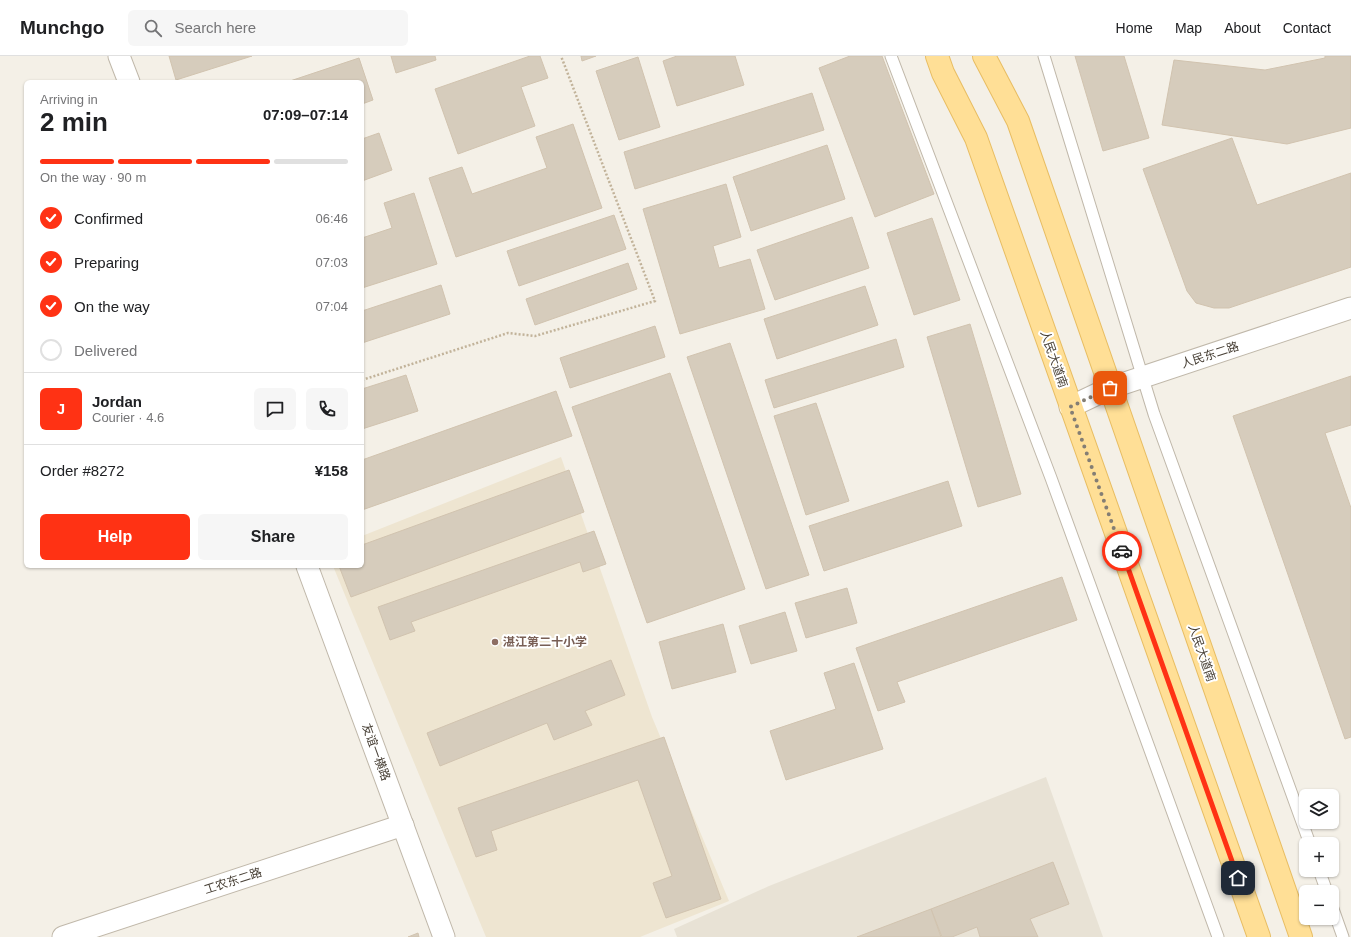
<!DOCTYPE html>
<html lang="en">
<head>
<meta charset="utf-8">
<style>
	:root { --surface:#fff; --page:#f6f6f6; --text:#202124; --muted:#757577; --line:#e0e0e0; --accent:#ff3214 }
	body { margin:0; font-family:Helvetica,"Noto Sans SC",sans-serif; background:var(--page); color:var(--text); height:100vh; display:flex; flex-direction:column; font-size:15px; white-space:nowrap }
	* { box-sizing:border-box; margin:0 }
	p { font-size:13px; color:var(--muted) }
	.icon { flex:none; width:22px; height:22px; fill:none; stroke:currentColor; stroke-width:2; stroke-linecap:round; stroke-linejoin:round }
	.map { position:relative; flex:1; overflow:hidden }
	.details { position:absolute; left:24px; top:24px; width:340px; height:488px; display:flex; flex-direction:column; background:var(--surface); border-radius:6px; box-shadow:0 1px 3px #0004 }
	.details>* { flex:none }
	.controls { position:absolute; left:1299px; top:733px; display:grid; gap:8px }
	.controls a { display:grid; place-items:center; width:40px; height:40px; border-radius:6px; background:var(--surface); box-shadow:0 1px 3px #0004; font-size:20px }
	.pin { position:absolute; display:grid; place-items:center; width:34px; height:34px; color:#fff; margin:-17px; border-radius:8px; box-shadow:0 2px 6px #0006 }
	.courier { position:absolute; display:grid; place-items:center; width:40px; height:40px; margin:-20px; border:3px solid #ff3214; border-radius:50%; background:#fff; color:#222; box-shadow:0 1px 5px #0007 }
	.summary em { font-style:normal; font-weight:700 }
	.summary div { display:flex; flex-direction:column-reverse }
	.summary { display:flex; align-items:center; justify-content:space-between; height:68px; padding:0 16px }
	h1 { font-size:26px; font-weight:700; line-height:30px }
	.bar { display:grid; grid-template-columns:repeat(4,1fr); gap:6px 4px; align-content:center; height:48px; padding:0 16px }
	.bar i { height:5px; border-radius:3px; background:var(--line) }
	.bar .active { background:var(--accent) }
	.bar p { grid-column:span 4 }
	.line { display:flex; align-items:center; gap:10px; padding:0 16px; border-top:1px solid var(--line) }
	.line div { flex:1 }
	.round { display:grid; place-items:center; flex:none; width:42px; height:42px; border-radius:6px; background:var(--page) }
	ol { padding:0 16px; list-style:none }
	li { display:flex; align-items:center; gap:12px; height:44px }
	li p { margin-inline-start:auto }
	li .icon { padding:4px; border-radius:50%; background:var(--accent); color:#fff; stroke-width:4 }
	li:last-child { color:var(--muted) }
	li i { width:22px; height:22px; border:2px solid var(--line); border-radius:50% }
	.action { display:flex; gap:8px; margin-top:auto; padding:8px 16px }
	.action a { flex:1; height:46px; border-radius:6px; background:var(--accent); color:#fff; font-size:16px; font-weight:700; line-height:46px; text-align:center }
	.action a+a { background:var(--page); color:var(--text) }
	header { display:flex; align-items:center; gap:24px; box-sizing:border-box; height:56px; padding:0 20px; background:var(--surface); border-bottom:1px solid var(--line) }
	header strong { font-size:19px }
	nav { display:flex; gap:22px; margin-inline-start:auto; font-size:14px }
	.search { width:280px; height:36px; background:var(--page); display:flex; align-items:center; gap:10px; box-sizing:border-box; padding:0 14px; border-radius:6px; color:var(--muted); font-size:15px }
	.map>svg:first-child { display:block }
</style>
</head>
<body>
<header>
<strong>Munchgo</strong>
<div class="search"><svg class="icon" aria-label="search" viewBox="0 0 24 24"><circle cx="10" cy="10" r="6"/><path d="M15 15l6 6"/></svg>Search here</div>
<nav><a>Home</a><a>Map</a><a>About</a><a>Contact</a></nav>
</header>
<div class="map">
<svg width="1351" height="881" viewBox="0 0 1351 881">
	<rect width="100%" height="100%" fill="#f4f0e7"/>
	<path fill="#e8e2d5" d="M1046,721L1103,881H677L674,873L769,830Z"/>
	<path fill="#eee5d1" d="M561,401L652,661L729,845L640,881H486L333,510H362V480Z"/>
	<g fill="#d6ccbc" stroke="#d1c3af">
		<path d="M169,0H252L176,24Z"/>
		<path d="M391,0H435L436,4L396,17Z"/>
		<path d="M530,0H540L548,22L521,31L535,70L458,98L435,33Z"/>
		<path d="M581,0H596L582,5Z"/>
		<path d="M677,0H735L744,29L677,50L663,5Z"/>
		<path d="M850,0H882L934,138L875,161L819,12Z"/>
		<path d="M1075,0H1124L1149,82L1103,95Z"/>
		<path d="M1325,0H1351V72L1287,88L1162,69L1174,4L1265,14L1325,2Z"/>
		<path d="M638,1L660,71L619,84L596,15Z"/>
		<path d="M359,2L373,44L362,48V26H287Z"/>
		<path d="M812,37L824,74L635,133L624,96Z"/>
		<path d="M573,68L602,152L456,201L429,122L462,111L472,138L547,112L536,81Z"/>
		<path d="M379,77L392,114L362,125V83Z"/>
		<path d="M1232,82L1257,149L1351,117V211L1229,252H1214L1196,247L1187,235L1143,113Z"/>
		<path d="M827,89L845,143L751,175L733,121Z"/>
		<path d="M726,128L741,181L713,190L719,212L750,203L765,253L680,278L643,153Z"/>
		<path d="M414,137L437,208L362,232V182L392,172L384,147Z"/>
		<path d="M614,159L626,193L519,230L507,195Z"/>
		<path d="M852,161L869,212L775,244L757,194Z"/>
		<path d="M932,162L960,244L914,259L887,177Z"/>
		<path d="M628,207L637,233L535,269L526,243Z"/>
		<path d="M441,229L450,258L362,287V255Z"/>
		<path d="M865,230L878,269L777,303L764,263Z"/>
		<path d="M970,268L1021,438L978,451L927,281Z"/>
		<path d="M655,270L665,301L570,332L560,302Z"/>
		<path d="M896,283L904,311L774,352L765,324Z"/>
		<path d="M730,287L809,519L766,533L687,301Z"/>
		<path d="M670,317L745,533L647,567L572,351Z"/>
		<path d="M406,319L418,355L362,373V333Z"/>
		<path d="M1351,320V369L1325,377L1351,452V681L1345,683L1233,360Z"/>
		<path d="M556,335L572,380L362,454V404Z"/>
		<path d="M816,347L849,445L806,459L774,360Z"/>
		<path d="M569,414L584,456L351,541L339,510H362V489Z"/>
		<path d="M948,425L962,470L824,515L809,470Z"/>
		<path d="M594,475L606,508L583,516L580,506L411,566L415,575L390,584L378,551Z"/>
		<path d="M1062,521L1077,564L897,626L905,646L878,655L856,592Z"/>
		<path d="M847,532L857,567L806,582L795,547Z"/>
		<path d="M785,556L797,595L751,608L739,570Z"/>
		<path d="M723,568L736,616L672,633L659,586Z"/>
		<path d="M611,604L625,639L585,655L592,669L554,684L547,667L440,710L427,677Z"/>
		<path d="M854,607L883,693L786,724L770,675L836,653L824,617Z"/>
		<path d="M664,681L721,843L666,862L653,827L672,820L638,724L491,775L497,794L476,801L458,752Z"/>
		<path d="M1053,806L1069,848L1030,863L1038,881H980L977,871L952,881H942L931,853Z"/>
		<path d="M931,853L941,881H857Z"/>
		<path d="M418,877L419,881H408Z"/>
	</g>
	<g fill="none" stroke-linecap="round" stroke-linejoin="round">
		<defs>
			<g id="lane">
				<path d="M891,0L1051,422L1218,881"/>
				<path d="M1044,0L1154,358L1310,788"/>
				<path d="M1319,814L1327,836"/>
				<path d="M1332,850L1343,881"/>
			</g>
			<g id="street">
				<path d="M119,0L129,26"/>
				<path d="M1070,351L1110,332L1351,252"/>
				<path d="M307,510L444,881"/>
				<path d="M63,881L403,769"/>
			</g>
			<g id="primary">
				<path d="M937,0L943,17L976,82L1259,881"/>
				<path d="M984,0L1018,65L1301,881"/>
			</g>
		</defs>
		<use href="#lane" stroke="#c0b8aa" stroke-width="13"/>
		<use href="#street" stroke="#c0b8aa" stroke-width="23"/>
		<use href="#primary" stroke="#e8bd62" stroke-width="24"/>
		<path stroke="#c2b39a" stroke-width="2.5" stroke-dasharray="2 2" stroke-linecap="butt" d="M362,324L508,277L535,280L655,245L561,0"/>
		<use href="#lane" stroke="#fff" stroke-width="11"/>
		<use href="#street" stroke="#fff" stroke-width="21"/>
		<use href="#primary" stroke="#ffdf96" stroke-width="22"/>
	</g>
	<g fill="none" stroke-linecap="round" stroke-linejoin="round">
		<path stroke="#847e74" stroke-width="4" stroke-dasharray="0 7.2" d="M1110,332L1070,351L1122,495"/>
		<path stroke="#ff3214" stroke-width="5" d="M1122,495L1238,822"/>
	</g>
	<circle fill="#8d6e63" stroke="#fff" stroke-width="1.5" cx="495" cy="586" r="4"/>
	<g text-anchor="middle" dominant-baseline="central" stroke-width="4" stroke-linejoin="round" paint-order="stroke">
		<g font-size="12" fill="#484036" stroke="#fff">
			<text transform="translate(1210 299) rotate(-18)">人民东二路</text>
			<text transform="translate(1054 303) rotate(71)">人民大道南</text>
			<text transform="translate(1202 597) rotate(71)">人民大道南</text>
			<text transform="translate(376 696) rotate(70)">友谊一横路</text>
			<text transform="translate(233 825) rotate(-18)">工农东二路</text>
		</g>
		<g font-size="12" font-weight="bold" fill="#785e54" stroke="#fff" text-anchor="start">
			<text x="503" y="586">湛江第二十小学</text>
		</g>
	</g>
</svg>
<div class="controls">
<a><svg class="icon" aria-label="layers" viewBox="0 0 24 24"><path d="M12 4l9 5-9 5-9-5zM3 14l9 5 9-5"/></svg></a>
<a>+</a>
<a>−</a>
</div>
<div class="pin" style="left:1110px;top:332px;background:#ea580c"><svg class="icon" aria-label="bag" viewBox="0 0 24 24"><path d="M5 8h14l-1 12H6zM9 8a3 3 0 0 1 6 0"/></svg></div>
<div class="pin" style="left:1238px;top:822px;background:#1f2937"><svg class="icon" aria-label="home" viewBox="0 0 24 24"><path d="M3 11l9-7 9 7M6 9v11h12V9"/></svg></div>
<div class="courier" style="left:1122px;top:495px"><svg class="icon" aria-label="car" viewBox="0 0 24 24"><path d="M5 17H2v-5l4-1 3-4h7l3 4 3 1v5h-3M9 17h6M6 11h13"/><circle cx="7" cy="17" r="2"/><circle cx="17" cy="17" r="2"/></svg></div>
<section class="details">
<div class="summary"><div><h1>2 min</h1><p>Arriving in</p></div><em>07:09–07:14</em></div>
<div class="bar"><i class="active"></i><i class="active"></i><i class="active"></i><i></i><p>On the way · 90 m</p></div>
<ol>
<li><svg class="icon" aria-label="check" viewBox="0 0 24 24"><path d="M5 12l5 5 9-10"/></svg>Confirmed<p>06:46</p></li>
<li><svg class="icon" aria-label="check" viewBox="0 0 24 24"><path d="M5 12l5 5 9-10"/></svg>Preparing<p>07:03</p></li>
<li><svg class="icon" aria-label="check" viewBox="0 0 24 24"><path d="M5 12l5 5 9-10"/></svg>On the way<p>07:04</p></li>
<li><i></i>Delivered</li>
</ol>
<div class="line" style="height:72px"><b class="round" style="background:var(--accent);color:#fff">J</b><div><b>Jordan</b><p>Courier · 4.6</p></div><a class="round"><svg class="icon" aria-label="chat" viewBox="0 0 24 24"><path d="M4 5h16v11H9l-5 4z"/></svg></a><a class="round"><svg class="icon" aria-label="phone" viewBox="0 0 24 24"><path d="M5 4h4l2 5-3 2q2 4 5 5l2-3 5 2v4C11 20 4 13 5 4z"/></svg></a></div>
<div class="line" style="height:52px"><div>Order #8272</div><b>¥158</b></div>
<div class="action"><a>Help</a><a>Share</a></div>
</section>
</div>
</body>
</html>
